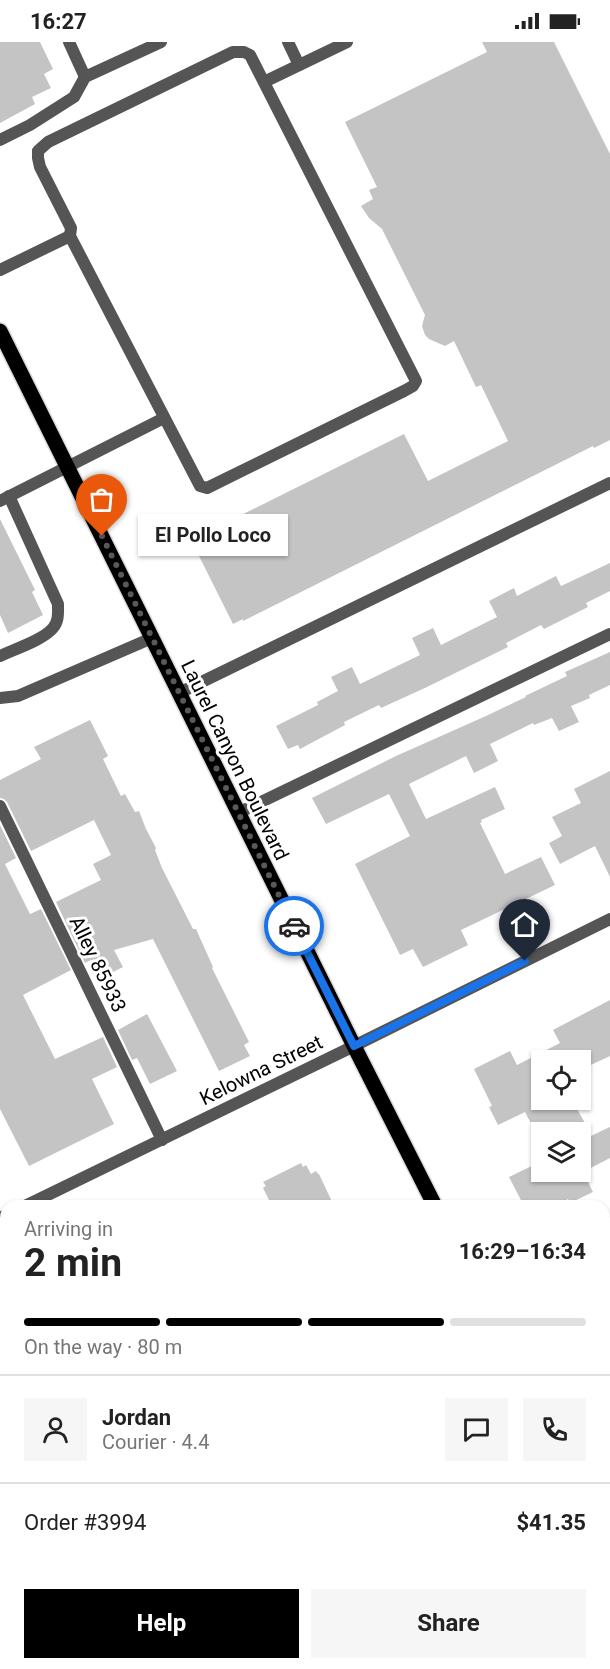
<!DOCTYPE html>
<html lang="en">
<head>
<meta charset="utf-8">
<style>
	:root { --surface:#fff; --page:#f6f6f6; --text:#222; --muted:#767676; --line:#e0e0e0; --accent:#000 }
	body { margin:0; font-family:Roboto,sans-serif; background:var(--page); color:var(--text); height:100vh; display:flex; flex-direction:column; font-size:22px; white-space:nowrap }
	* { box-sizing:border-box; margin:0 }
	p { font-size:20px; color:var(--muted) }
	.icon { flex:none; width:33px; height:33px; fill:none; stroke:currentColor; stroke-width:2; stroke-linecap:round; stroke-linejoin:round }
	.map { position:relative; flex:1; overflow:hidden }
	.drawer { position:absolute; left:0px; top:1158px; width:610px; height:470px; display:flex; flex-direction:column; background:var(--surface); border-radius:18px 18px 0 0; box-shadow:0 2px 4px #0004 }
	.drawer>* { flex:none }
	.tools { position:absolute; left:531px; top:1008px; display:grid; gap:12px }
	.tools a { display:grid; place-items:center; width:60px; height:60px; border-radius:0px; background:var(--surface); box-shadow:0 2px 4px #0004; font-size:30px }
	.pin { position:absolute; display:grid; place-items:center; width:51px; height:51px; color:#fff; margin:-62px -26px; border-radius:50% 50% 50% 0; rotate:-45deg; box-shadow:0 0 6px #0007 }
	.pin .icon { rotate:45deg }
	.courier { position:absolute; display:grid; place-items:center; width:60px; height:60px; margin:-30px; border:4px solid #1a73e8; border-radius:50%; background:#fff; color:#222; box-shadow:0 2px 8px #0007 }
	.bubble { position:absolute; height:42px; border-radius:0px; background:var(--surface); box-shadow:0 2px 4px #0004; font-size:20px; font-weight:700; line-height:42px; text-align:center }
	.overview em { font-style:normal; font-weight:700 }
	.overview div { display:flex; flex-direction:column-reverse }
	.overview { display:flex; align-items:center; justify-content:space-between; height:102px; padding:0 24px }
	h1 { font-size:39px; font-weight:700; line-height:45px }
	.bar { display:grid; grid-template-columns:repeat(4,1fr); gap:9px 6px; align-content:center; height:72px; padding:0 24px }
	.bar i { height:8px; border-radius:4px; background:var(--line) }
	.bar .current { background:var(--accent) }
	.bar p { grid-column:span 4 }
	.line { display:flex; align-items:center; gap:15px; padding:0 24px; border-top:2px solid var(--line) }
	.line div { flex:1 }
	.round { display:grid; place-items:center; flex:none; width:63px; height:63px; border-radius:0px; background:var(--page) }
	.cta { display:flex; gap:12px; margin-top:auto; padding:12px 24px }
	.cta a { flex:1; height:69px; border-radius:0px; background:var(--accent); color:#fff; font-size:24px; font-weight:700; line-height:69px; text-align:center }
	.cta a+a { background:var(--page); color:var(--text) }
	.status { display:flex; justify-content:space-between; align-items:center; height:42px; padding:0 30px; background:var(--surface); direction:ltr }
	.status svg { height:16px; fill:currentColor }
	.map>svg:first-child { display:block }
</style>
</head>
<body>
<div class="status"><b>16:27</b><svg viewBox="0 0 49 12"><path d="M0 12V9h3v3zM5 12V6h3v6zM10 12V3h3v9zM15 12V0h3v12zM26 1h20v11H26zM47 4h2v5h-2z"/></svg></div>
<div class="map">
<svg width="610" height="1627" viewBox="0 0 610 1627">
	<rect width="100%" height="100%" fill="#fff"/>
	<g fill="#c4c4c4">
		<path d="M0,0H40L53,27L44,32L51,46L32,55L35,62L0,81Z"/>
		<path d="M482,0H554L610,112V398L594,406L593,404L243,579V577L233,582L191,498L404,392L428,439L508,399L481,343L476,345L454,299L445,304L429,297L425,293L422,284L425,273L382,187L369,176L361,164L373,157L369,148L377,145L345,80L487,10Z"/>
		<path d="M0,477L35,548L32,550L43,573L8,591L0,573Z"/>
		<path d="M610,521V549L586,561L588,565L544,587L541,583L506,601L508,605L427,645L381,666L379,663L344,680L345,683L300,707L298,703L288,707L276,684L318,663L317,660L338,649L331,635L352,625L360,642L420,613L412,596L433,586L441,603L497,575L489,559L514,546L517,554L556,534L561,544Z"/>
		<path d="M610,610V643L589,653L590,656L571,664L579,680L559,689L552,676L534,683L533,681L490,702L498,719L474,731L466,714L409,742L426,777L495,745L505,767L481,778L482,780L480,781L505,832L541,815L555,843L461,888L468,903L423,925L413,907L400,913L355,822L410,794L389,752L326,782L312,756L396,714L486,674L526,655L525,654L567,634L565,630Z"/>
		<path d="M90,678L108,714L103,717L121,754L125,752L135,770L139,769L146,787L156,806L155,808L162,826L193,887H196L213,925L212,926L249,1000L244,1003L250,1014L219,1029L153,897L114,908L123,925L101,936L91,918L85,921L56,860L101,838L93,822L111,813L94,778L31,809L7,760L4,757L0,756V738L41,717L34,705Z"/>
		<path d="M610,729V835L595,804L560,822L549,801L562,794L552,775L581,761L574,747Z"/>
		<path d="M0,783L16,816L5,822L30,872L41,867L71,928L23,953L55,1017L103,995L117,1025L92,1037L114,1082L29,1124L0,1067Z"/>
		<path d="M610,958V1014L580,1028V1018H542V1058H572L590,1090H542V1103L525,1070L498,1083L489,1065L492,1064L474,1027L510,1009L517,1023L560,1001L553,988Z"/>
		<path d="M147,972L177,1029L150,1042L137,1016L132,1018L118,988Z"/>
		<path d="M610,1085V1116L583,1130L593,1150L570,1161L568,1157L554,1164H524L509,1135L542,1119V1130H580V1099Z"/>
		<path d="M301,1121L303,1125L306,1123L311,1132L316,1129L318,1132H319L334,1164H272L263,1146L266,1144L263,1140Z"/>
	</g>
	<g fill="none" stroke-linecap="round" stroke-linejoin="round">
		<defs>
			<g id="primary">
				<path d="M0,289L354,1004L435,1164"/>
				<path d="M604,1502L610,1514"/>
			</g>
		</defs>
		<use href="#primary" stroke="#dbdbdb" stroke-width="18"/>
		<g stroke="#555" stroke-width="12">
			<path d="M69,0L85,35"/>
			<path d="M288,0L299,23"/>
			<path d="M233,10H244L250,13L416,339L413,344L404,349L207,446L200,444L70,194L71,186L40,125L38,116V109L48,100Z"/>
			<path d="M264,40L347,0"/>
			<path d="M0,98L30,83L74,55L85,35L161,0"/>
			<path d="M0,228L70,194"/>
			<path d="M0,459L164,376"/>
			<path d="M0,614C15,607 43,598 53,586C59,579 58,571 58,562L9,454"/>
			<path d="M179,651L610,441"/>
			<path d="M0,656L18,654L152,596"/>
			<path d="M0,764L162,1098"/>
			<path d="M238,771L610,592"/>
			<path d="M0,1215L6,1226"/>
		</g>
		<g stroke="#555" stroke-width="12">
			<path d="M25,1164L354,1004L610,877"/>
			<path d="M0,1176L6,1173"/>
			<path d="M604,1357L610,1354"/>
			<path d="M53,1627L65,1622"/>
		</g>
		<use href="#primary" stroke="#000" stroke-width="15"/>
	</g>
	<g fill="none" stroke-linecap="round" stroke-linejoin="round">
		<path stroke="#595959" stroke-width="6" stroke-dasharray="0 10.8" d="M102,494L294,884"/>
		<path stroke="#1a73e8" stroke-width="8" d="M294,884L354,1004L525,919"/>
	</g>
	<g text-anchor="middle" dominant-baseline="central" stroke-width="6" stroke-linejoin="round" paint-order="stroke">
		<g font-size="20" fill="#000" stroke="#fff">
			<text transform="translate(235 718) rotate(64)">Laurel Canyon Boulevard</text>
			<text transform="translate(98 922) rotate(64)">Alley 85933</text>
			<text transform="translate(261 1028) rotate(-26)">Kelowna Street</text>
		</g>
	</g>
</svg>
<div class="tools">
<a><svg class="icon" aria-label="locate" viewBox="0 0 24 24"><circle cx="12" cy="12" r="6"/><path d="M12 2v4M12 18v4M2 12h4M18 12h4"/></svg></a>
<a><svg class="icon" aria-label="layers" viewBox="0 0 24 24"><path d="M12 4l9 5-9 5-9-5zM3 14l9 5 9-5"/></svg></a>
</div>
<div class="pin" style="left:102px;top:494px;background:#ea580c"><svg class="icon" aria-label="bag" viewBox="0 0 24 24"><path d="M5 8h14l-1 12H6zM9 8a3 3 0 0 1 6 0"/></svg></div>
<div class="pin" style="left:525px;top:919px;background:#1f2937"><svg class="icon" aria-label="home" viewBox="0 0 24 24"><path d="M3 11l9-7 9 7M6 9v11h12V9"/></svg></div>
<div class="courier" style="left:294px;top:884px"><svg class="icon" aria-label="car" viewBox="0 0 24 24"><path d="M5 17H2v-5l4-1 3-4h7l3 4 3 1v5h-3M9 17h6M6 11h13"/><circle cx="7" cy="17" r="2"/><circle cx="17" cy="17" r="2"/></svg></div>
<div class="bubble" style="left:138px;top:472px;width:150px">El Pollo Loco</div>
<section class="drawer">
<div class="overview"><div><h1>2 min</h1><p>Arriving in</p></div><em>16:29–16:34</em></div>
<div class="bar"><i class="current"></i><i class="current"></i><i class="current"></i><i></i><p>On the way · 80 m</p></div>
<div class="line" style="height:108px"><a class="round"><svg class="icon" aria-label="person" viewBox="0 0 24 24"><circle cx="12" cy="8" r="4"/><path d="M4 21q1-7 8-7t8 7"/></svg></a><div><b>Jordan</b><p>Courier · 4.4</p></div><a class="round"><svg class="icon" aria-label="chat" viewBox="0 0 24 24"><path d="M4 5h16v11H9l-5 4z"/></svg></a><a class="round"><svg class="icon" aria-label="phone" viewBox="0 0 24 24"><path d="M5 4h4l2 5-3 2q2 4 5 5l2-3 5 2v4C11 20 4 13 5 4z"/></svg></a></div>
<div class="line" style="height:78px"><div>Order #3994</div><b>$41.35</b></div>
<div class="cta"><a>Help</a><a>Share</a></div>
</section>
</div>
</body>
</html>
